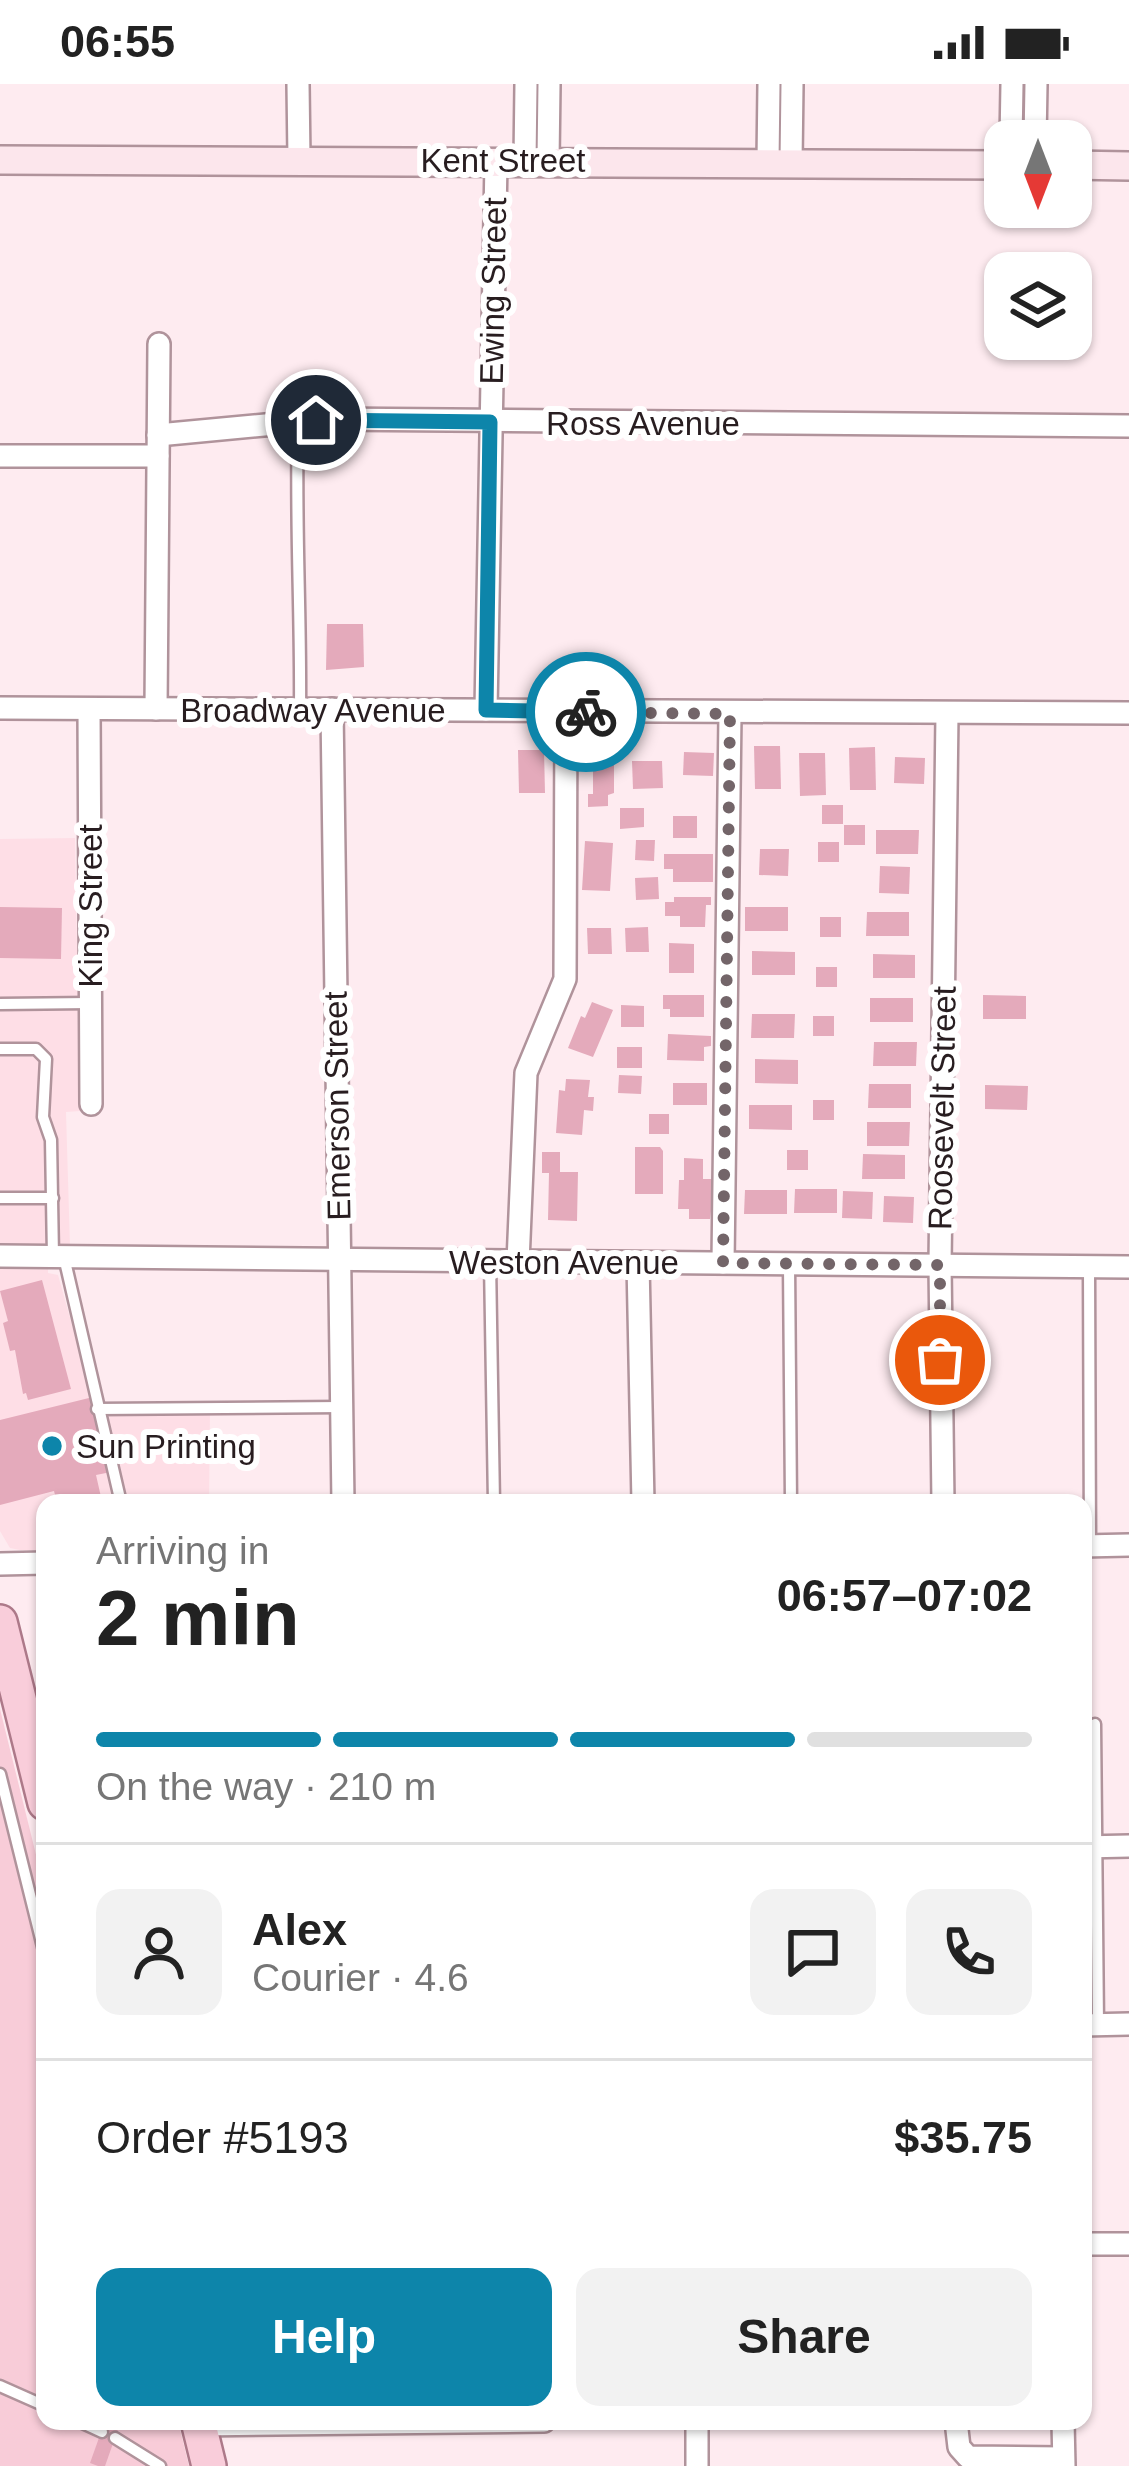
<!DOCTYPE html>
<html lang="en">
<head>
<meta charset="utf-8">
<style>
	:root { --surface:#fff; --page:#f2f2f2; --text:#222; --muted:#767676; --line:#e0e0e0; --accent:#0d85aa }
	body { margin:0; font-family:Arial,sans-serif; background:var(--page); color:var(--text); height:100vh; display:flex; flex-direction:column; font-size:45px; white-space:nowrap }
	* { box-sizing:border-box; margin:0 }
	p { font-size:39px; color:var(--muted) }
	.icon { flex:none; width:66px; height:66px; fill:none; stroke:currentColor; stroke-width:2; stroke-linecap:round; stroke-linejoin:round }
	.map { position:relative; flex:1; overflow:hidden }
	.panel { position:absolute; left:36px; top:1410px; width:1056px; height:936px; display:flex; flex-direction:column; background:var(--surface); border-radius:24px; box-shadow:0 3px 9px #0004 }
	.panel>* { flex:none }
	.needle { width:78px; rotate:180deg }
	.buttons { position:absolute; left:984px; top:36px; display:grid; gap:24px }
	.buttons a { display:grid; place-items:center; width:108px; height:108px; border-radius:24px; background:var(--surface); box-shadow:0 3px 9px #0004; font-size:60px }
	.pin { position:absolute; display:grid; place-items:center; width:102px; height:102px; color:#fff; margin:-51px; border:6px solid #fff; border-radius:50%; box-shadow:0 3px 12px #0007 }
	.courier { position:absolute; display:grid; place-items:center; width:120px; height:120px; margin:-60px; border:9px solid #0d85aa; border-radius:50%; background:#fff; color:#222; box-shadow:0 3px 15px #0007 }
	.headline em { font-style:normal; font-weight:700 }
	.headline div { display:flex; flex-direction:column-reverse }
	.headline { display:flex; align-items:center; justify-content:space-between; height:204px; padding:0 60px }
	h1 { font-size:78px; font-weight:700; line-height:90px }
	.bar { display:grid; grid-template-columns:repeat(4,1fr); gap:18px 12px; align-content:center; height:144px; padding:0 60px }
	.bar i { height:15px; border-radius:9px; background:var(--line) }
	.bar .selected { background:var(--accent) }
	.bar p { grid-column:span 4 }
	.line { display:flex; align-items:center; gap:30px; padding:0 60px; border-top:3px solid var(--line) }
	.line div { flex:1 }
	.round { display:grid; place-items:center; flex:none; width:126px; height:126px; border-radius:24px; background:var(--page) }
	.primary-button { display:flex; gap:24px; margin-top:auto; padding:24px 60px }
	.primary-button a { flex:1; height:138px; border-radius:24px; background:var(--accent); color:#fff; font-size:48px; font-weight:700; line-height:138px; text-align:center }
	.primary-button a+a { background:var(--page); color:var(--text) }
	.status { display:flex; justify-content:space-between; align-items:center; height:84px; padding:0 60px; background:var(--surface); direction:ltr }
	.status svg { height:33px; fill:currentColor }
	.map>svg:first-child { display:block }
</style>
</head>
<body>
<div class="status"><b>06:55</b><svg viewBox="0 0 49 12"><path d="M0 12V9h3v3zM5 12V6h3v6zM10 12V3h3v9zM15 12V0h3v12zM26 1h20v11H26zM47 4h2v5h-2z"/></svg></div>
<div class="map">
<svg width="1129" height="2382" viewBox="0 0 1129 2382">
	<rect width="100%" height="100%" fill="#feebf0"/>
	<path fill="#fedee6" d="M75,754L80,1027L66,1028L70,1163H48V1189L58,1191L96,1326L210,1327L209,1419H45V1467L20,1466L10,1464L0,1447V755Z"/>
	<path fill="#f8ccd8" d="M0,1625L45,1807V2337H178L189,2382H0Z"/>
	<g fill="#e4aabb">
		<path d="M327,540H363L364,583L326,586Z"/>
		<path d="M754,662H780L781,705H755Z"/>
		<path d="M875,663L876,706H850L849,664Z"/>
		<path d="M518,666H544L545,709H519Z"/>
		<path d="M684,668L714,669L713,692L683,691Z"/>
		<path d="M799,669H825L826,711L800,712Z"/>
		<path d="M895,673L925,674L924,700L894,699Z"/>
		<path d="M593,676H614V709L608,711V722L588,723V710H593Z"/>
		<path d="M632,677H662L663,704L633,705Z"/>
		<rect x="822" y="721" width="21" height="19"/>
		<path d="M620,724H644V743L620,745Z"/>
		<rect x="673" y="732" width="24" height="22"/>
		<rect x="844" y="741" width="21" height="20"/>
		<path d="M876,746H919L918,770H876Z"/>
		<path d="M636,756H655L654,777L635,776Z"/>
		<path d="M585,757L613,759L610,807L582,806Z"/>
		<rect x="818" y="758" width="21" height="20"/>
		<path d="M760,765H789L788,792L759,791Z"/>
		<path d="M664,770H713V798H673V785H664Z"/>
		<path d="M880,782L910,783L909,810L879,809Z"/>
		<path d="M658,793L659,815L636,816L635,794Z"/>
		<path d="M674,813H711V821H706L705,843H680V832H665V818H674Z"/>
		<path d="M0,823L62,824L61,875L0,874Z"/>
		<rect x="745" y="823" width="43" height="24"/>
		<path d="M867,828H909V852H866Z"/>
		<rect x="820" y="833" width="21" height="20"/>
		<path d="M648,843L649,868H626L625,844Z"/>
		<path d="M587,844H611L612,870H588Z"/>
		<path d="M669,859L694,860V889H669Z"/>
		<path d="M752,867L795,868V891H752Z"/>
		<path d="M873,870L915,871V894H873Z"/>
		<rect x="816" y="883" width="21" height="20"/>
		<path d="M663,911H704V933H670V925H663Z"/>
		<path d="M983,911L1026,912V935H983Z"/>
		<rect x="870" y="914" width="43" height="24"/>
		<path d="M592,918L613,926L593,973L568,964L581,932L585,934Z"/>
		<path d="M621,921L644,922V943H621Z"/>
		<path d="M752,930H795L794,954H751Z"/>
		<rect x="813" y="932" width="21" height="20"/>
		<path d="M668,950L711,952V962L704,963V977L667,976Z"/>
		<path d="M874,958H917L916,982H873Z"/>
		<rect x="617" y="963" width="25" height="21"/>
		<path d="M755,975L798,976V1000L755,999Z"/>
		<path d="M619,991L642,992L641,1010L618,1009Z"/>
		<path d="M566,995L590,996L588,1013H594L593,1027L584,1026L582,1051L556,1049L559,1006L565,1007Z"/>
		<rect x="673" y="999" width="34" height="22"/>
		<path d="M869,1000H911V1024H868Z"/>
		<path d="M985,1001L1028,1002L1027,1026L985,1025Z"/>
		<rect x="813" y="1016" width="21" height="20"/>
		<path d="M749,1021H792V1046L749,1045Z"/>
		<rect x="649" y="1030" width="20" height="20"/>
		<path d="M867,1038H910L909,1062H867Z"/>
		<path d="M635,1063H660L663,1067V1110H635Z"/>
		<rect x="787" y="1066" width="21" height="20"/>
		<path d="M542,1068H560V1088H578L577,1137L548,1136L549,1089H542Z"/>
		<path d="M863,1070L905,1071V1095H862Z"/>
		<path d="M684,1074L703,1075V1095H715L710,1135H689V1125H678L679,1096H684Z"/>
		<path d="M795,1105H837V1129H794Z"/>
		<path d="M745,1106H787V1130H744Z"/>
		<path d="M843,1107L873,1108L872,1135L842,1134Z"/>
		<path d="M884,1112L914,1113L913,1139L883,1138Z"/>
		<path d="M42,1196L71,1305L28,1316L26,1309L23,1310L15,1266L10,1267L3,1239L8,1237L0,1207Z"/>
		<path d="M93,1313L111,1388L96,1391L101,1413L57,1419L54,1407L0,1421V1336Z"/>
		<path d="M105,2337H121L105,2382H98L90,2379Z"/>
	</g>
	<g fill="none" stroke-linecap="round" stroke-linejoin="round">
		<defs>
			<g id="lane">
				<path d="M298,337C295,434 301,529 300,625"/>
				<path d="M0,920L90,919"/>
				<path d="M0,965H36L46,975L43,1033L51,1056L53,1173"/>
				<path d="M0,1114H53"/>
				<path d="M64,1173L121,1419"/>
				<path d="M490,1178L494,1419"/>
				<path d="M789,1180L791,1419"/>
				<path d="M1089,1183L1090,1462"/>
				<path d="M97,1325L341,1323"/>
				<path d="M1095,1640L1098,1940"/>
				<path d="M0,1690L45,1871"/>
				<path d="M0,2302L45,2322"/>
				<path d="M78,2337L102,2348"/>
				<path d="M115,2354L160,2382"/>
			</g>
			<g id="street">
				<path d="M298,0L299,75"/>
				<path d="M1011,57L1012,0"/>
				<path d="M1035,57L1036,0"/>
				<path d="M525,77L526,0"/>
				<path d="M548,77L549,0"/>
				<path d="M768,78L769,0"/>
				<path d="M791,78L792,0"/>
				<path d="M158,351L328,335L1129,342"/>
				<path d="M0,372H158"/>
				<path d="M0,624L1129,629"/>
				<path d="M89,625L91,1020"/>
				<path d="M156,625L159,260"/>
				<path d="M332,625L343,1419"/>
				<path d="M486,626L496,77"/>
				<path d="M0,1172L1129,1183"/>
				<path d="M518,1178L526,989L565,895L566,627"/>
				<path d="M638,1179L643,1419"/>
				<path d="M723,1179L730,630"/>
				<path d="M943,1419L940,1181L947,630"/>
				<path d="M1083,1462L1129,1461"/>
				<path d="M0,1480L45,1479"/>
				<path d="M1083,1763L1129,1762"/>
				<path d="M1083,1941L1129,1940"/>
				<path d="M1083,2160H1129"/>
				<path d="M697,2337V2382"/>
				<path d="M956,2337L959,2363L968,2373L1063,2374"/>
				<path d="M1063,2337L1064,2382"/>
				<path d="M199,2341L544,2337"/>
			</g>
			<g id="secondary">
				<path d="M0,76L1005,81"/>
				<path d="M1071,81L1129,82"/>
			</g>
			<g id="primary">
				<path d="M0,1538L45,1719"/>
				<path d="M198,2337L209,2382"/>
			</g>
		</defs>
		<use href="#lane" stroke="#b0939b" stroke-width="15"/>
		<use href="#street" stroke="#b0939b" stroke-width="26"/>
		<use href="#secondary" stroke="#b0939b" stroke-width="32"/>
		<use href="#primary" stroke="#ad7989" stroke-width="38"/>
		<use href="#lane" stroke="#fff" stroke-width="10"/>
		<use href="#street" stroke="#fff" stroke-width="21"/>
		<use href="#secondary" stroke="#fce6ec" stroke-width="27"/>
		<use href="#primary" stroke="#f9cdda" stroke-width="33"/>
	</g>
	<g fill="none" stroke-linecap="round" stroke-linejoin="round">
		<path stroke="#736569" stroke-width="12" stroke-dasharray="0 21.6" d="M586,628L730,630L723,1179L940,1181V1276"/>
		<path stroke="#0d85aa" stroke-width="15" d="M316,336L490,338L486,626L586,628"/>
	</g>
	<circle fill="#0d85aa" stroke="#fff" stroke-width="4.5" cx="52" cy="1362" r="12"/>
	<g text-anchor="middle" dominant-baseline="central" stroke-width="12" stroke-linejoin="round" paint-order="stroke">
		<g font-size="33" fill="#281d20" stroke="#fff">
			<text x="503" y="76">Kent Street</text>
			<text transform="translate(493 207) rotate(-89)">Ewing Street</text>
			<text x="643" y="339">Ross Avenue</text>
			<text x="313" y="626">Broadway Avenue</text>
			<text transform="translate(90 822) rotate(-90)">King Street</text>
			<text transform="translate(337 1022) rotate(-91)">Emerson Street</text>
			<text transform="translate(942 1024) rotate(-89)">Roosevelt Street</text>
			<text x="564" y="1178">Weston Avenue</text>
		</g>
		<g font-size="33" fill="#281d20" stroke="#fff" text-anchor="start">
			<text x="76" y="1362">Sun Printing</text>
		</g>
	</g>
</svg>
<div class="buttons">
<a><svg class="needle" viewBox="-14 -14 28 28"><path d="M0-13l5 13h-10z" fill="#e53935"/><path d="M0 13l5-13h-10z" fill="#767676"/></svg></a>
<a><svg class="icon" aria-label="layers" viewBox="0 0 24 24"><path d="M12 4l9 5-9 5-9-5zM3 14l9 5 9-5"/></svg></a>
</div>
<div class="pin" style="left:940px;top:1276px;background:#ea580c"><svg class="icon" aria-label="bag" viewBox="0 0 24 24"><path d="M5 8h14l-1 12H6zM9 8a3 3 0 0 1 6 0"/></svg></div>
<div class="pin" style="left:316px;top:336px;background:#1f2937"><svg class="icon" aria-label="home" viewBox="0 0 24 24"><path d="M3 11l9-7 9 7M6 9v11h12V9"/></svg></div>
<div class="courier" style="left:586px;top:628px"><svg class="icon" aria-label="bike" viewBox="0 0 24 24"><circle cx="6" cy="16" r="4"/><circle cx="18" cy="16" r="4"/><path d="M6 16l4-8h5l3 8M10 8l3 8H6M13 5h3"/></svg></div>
<section class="panel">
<div class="headline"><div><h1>2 min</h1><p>Arriving in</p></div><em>06:57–07:02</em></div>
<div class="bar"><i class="selected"></i><i class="selected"></i><i class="selected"></i><i></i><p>On the way · 210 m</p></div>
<div class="line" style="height:216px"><a class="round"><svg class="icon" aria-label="person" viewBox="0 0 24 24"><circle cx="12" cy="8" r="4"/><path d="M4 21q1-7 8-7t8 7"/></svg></a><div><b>Alex</b><p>Courier · 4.6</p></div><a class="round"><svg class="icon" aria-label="chat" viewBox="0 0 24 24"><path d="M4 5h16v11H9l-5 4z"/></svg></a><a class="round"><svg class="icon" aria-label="phone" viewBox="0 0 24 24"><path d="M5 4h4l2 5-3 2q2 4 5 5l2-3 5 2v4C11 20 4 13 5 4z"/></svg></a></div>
<div class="line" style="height:156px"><div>Order #5193</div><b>$35.75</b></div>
<div class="primary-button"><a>Help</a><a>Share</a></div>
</section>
</div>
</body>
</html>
